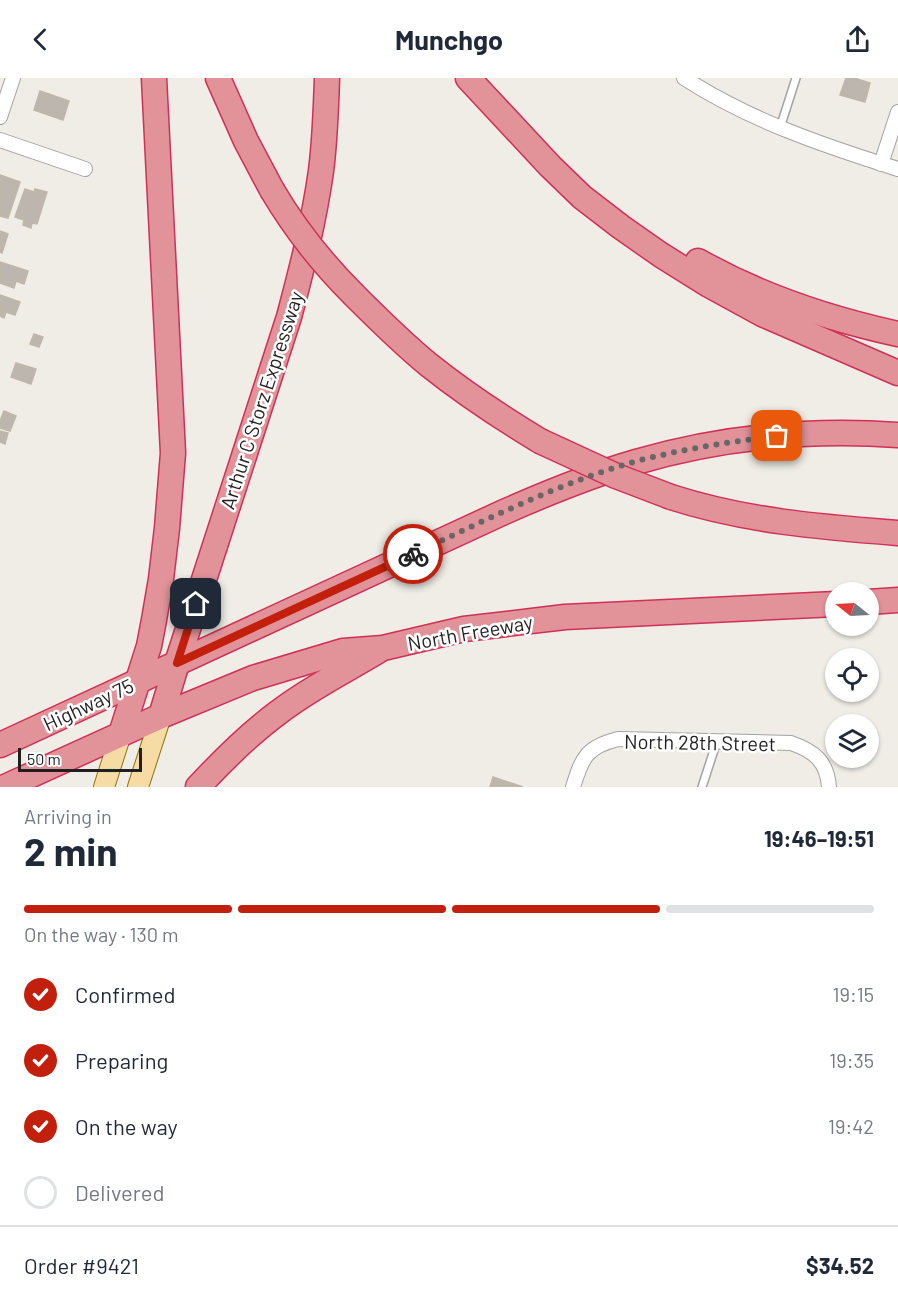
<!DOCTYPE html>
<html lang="en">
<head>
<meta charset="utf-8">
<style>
	:root { --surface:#fff; --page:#f2f2f3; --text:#1f2937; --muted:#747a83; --line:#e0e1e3; --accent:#c2200d }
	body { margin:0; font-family:Barlow,sans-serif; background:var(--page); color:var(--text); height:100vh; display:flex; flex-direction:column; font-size:22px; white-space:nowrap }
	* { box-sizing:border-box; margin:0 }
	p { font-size:20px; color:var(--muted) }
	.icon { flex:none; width:33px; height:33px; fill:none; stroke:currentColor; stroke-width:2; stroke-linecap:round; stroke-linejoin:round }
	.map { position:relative; height:709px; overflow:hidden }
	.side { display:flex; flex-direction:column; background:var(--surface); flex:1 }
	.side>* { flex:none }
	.needle { width:39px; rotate:288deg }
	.buttons { position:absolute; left:825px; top:504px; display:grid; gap:12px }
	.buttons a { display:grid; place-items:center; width:54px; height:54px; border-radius:50%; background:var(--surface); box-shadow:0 2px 4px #0004; font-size:30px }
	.scale { position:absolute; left:18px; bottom:15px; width:124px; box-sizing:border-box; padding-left:6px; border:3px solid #1f1f1f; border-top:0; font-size:16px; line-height:21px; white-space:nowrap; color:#1f1f1f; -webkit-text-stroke:4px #fff; paint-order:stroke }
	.pin { position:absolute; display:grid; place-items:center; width:51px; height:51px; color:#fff; margin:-26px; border-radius:12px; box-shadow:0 3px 9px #0006 }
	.courier { position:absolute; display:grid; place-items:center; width:60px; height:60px; margin:-30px; border:4px solid #c2200d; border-radius:50%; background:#fff; color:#222; box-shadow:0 2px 8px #0007 }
	.summary em { font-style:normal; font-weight:700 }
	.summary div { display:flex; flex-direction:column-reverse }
	.summary { display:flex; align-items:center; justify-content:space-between; height:102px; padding:0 24px }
	h1 { font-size:39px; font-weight:700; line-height:45px }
	.bar { display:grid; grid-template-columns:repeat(4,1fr); gap:9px 6px; align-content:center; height:72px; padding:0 24px }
	.bar i { height:8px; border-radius:4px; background:var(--line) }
	.bar .on { background:var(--accent) }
	.bar p { grid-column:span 4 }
	.line { display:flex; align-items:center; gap:15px; padding:0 24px; border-top:2px solid var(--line) }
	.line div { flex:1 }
	ol { padding:0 24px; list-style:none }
	li { display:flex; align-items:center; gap:18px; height:66px }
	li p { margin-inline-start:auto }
	li .icon { padding:6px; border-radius:50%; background:var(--accent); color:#fff; stroke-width:4 }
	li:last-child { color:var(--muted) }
	li i { width:33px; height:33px; border:3px solid var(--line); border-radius:50% }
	header { display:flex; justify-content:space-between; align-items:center; height:78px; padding:0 24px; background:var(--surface); font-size:27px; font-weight:700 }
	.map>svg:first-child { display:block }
</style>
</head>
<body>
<header><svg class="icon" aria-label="back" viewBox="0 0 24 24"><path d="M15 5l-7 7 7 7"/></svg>Munchgo<svg class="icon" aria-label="share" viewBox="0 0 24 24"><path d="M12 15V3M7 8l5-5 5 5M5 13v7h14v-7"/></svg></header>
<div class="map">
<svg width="898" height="709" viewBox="0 0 898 709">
	<rect width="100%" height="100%" fill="#efede6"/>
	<g fill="#bcb6af" stroke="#c0b6a9" stroke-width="1.5">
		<path d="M846,0H854L870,5L865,24L840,17Z"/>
		<path d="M40,13L69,23L63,42L34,32Z"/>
		<path d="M0,97L20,104L8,140L0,138Z"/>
		<path d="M25,111L34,114L35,111L47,114L37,146L32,145L31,150L23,147L24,142L15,139Z"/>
		<path d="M0,153L8,156L2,175L0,174Z"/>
		<path d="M0,184L28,193L24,206L16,203L14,210L0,205Z"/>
		<path d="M0,217L20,224L15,237L6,234L4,240L0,238Z"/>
		<path d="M34,256L43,259L39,269L30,266Z"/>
		<path d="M16,285L36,291L31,306L11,299Z"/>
		<path d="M4,333L16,338L10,353L0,350V343Z"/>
		<path d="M0,353L8,355L5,366L0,364Z"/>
		<path d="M493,699L523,709H490Z"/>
	</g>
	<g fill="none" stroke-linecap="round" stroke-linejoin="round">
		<defs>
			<g id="lane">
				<path d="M780,50L796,0"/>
				<path d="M702,709L717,663"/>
			</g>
			<g id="street">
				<path d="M684,0C751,43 822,67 898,91"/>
				<path d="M0,39L13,0"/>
				<path d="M0,62L85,91"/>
				<path d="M881,86L898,34"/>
				<path d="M573,709C582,680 586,669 618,661L791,665C814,673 827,683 829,709"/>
			</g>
			<g id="primary">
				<path d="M104,709L121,656"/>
				<path d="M138,709L161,638"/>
			</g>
			<g id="highway">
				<path d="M218,0L246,63L272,112"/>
				<path d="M468,0L550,88L582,119L621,149L661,177L709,207L762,236L898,295"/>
				<path d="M698,183C760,218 829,241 898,256"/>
				<path d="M354,217C378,241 402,265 429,287C464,315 502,340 540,363"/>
				<path d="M671,419C745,443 821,449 898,455"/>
				<path d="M868,524L898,522"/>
				<path d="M161,638L177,585L289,239C302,190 314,143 321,93C325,62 326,31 327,0"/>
				<path d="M121,656L149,568L154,542L161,501L167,450L173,375L154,0"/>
				<path d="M0,667L504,434C547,415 591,397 636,384C721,359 810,351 898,357"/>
				<path d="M5,709L161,638L253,600L343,573L383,570L464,551L565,539L836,526"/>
				<path d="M198,709C223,682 249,656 279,634C310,610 345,593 378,573"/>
			</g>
		</defs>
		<use href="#lane" stroke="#a3a3a3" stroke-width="10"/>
		<use href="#street" stroke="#a3a3a3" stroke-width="16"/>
		<use href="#primary" stroke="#917309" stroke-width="22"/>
		<use href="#highway" stroke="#d03056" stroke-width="27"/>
		<use href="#lane" stroke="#fff" stroke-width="7"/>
		<use href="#street" stroke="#fff" stroke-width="14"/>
		<use href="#primary" stroke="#f6dca4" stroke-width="20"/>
		<use href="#highway" stroke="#e29399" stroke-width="24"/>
		<defs>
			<g id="highway-bridge">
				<path d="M272,112C295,151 322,185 354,217"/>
				<path d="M540,363L616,398L671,419"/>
			</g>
		</defs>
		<use href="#highway-bridge" stroke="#d03056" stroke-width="27" stroke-linecap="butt"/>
		<use href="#highway-bridge" stroke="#e29399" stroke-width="24"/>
	</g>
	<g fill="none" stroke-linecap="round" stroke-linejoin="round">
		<path stroke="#686765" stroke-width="6" stroke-dasharray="0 10.8" d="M413,476C486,442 559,405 637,383C683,371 729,364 777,358"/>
		<path stroke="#c2200d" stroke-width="8" d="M196,526L177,585L413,476"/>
	</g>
	<g text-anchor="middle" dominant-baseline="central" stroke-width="5" stroke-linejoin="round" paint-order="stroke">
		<g font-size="20" fill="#1f1f1f" stroke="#fff">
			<text transform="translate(261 322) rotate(-72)">Arthur C Storz Expressway</text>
			<text transform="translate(470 554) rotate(-10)">North Freeway</text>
			<text transform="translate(88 626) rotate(-25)">Highway 75</text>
			<text transform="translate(700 664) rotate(1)">North 28th Street</text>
		</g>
	</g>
</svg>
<div class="buttons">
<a><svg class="needle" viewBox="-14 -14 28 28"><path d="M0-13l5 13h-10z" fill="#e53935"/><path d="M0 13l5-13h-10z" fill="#747a83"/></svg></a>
<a><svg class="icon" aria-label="locate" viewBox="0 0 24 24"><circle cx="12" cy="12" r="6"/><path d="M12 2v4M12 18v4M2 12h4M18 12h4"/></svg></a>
<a><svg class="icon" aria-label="layers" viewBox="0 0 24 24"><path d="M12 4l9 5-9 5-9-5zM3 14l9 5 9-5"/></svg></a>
</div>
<div class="scale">50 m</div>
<div class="pin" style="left:777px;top:358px;background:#ea580c"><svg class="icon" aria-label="bag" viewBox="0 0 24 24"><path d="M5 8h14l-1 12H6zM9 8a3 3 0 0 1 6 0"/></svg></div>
<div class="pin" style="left:196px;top:526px;background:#1f2937"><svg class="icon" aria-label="home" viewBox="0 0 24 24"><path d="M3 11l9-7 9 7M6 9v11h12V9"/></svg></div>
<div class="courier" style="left:413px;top:476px"><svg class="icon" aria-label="bike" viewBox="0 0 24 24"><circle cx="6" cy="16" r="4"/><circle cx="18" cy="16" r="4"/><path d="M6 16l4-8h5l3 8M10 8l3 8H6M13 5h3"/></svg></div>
</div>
<section class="side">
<div class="summary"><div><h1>2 min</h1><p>Arriving in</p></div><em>19:46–19:51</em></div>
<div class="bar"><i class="on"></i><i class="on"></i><i class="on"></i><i></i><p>On the way · 130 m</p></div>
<ol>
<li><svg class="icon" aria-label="check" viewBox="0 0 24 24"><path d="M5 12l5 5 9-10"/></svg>Confirmed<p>19:15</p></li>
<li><svg class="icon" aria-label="check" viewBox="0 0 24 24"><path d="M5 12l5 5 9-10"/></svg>Preparing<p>19:35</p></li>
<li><svg class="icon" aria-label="check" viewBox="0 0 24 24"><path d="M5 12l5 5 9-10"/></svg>On the way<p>19:42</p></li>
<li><i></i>Delivered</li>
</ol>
<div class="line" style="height:78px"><div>Order #9421</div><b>$34.52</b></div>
</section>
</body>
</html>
